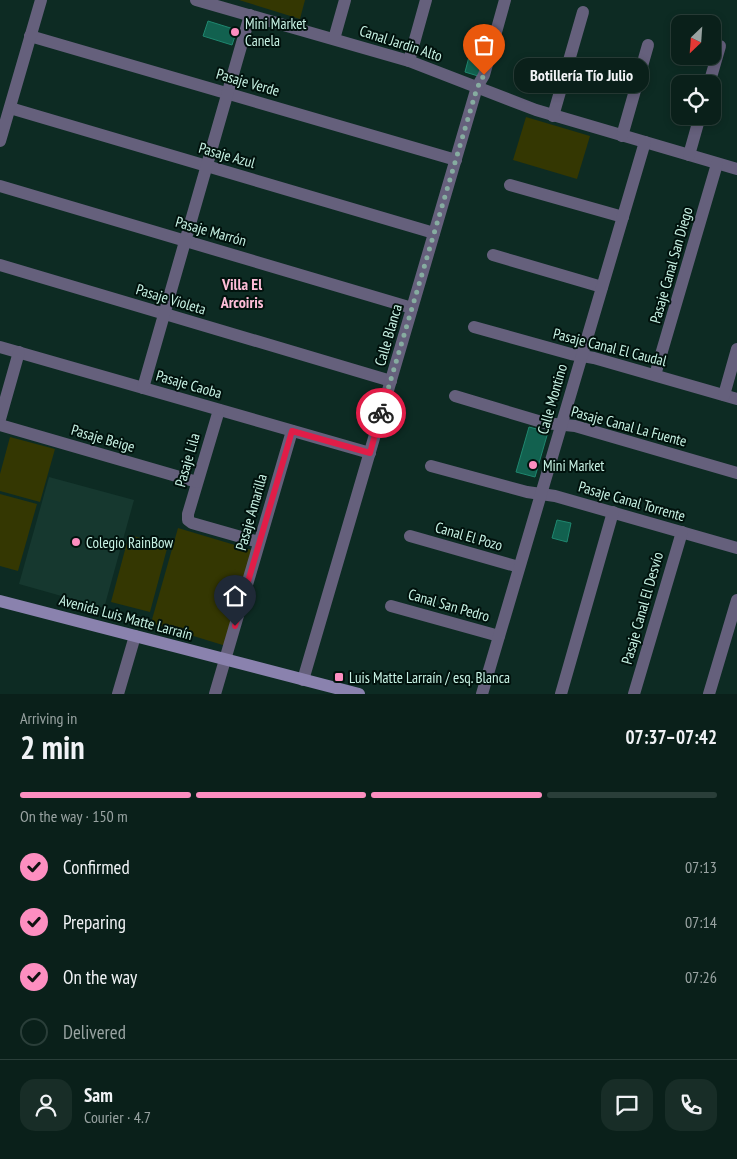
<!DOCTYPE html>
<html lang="en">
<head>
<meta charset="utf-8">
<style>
	:root { --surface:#0a201a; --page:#182d27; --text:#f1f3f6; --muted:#99a3a2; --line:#2a3e39; --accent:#fd8ec0 }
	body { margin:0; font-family:"PT Sans Narrow",sans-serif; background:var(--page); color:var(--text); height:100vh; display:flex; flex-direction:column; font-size:19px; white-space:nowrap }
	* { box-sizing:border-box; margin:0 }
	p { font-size:16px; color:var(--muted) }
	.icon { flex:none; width:28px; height:28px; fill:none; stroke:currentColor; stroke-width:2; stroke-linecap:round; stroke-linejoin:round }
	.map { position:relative; height:694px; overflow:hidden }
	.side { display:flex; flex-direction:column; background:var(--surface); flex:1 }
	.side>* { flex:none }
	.needle { width:32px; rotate:205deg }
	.tools { position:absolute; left:671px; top:15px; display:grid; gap:10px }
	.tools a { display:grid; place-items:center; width:50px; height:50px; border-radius:10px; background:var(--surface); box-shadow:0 2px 8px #0003,0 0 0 1px var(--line); font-size:25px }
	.pin { position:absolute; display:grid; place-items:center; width:42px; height:42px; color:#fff; margin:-51px -21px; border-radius:50% 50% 50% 0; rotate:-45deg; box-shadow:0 0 5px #0007 }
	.pin .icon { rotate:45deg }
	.courier { position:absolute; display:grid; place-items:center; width:50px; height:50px; margin:-25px; border:4px solid #e11d48; border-radius:50%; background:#fff; color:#222; box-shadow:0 1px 6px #0007 }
	.bubble { position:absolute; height:35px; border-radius:15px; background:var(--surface); box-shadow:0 2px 8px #0003,0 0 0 1px var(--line); font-size:16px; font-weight:700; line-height:35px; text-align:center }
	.head em { font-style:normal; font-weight:700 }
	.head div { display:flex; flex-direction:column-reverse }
	.head { display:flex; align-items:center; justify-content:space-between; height:85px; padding:0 20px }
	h1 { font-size:32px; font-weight:700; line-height:38px }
	.bar { display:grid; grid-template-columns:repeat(4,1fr); gap:8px 5px; align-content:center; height:60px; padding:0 20px }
	.bar i { height:6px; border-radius:4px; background:var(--line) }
	.bar .current { background:var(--accent) }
	.bar p { grid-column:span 4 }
	.line { display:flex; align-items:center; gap:12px; padding:0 20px; border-top:1px solid var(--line) }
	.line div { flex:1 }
	.round { display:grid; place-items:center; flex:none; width:52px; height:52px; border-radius:15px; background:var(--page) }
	ol { padding:0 20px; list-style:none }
	li { display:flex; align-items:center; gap:15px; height:55px }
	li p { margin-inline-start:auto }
	li .icon { padding:5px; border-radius:50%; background:var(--accent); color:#111; stroke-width:4 }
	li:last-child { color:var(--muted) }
	li i { width:28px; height:28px; border:2px solid var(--line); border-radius:50% }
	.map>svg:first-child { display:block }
</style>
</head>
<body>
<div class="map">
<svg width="737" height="694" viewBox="0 0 737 694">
	<rect width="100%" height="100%" fill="#0d2b23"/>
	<path fill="#16382f" d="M49,477L134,500L104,608L19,584Z"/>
	<g fill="#343702">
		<path d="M239,0H305L300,19Z"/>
		<path d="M526,117L590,136L577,179L513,160Z"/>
		<path d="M10,437L55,449L40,502L0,491V474Z"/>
		<path d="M0,494L37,504L18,571L0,566Z"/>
		<path d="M178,528L255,551L226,646L151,623Z"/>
		<path d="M129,535L168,545L150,612L111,602Z"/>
	</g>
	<g fill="#12614f" stroke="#1f876f">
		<path d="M208,21L237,30L232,45L203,36Z"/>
		<path d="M470,53L484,57L478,76L465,72Z"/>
		<path d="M529,427L548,432L535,477L516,472Z"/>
		<path d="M557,520L571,523L567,542L552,538Z"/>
	</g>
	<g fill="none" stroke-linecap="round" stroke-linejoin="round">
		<g stroke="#65607c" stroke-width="12">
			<path d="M196,0L409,61L536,110L737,169"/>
			<path d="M30,36L456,160"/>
			<path d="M334,39L345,0"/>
			<path d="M409,61L426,0"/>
			<path d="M709,84L720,46"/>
			<path d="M10,108L434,233"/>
			<path d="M553,116L583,12"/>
			<path d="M622,136L648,45"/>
			<path d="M0,141L41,0"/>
			<path d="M689,155L700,116"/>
			<path d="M510,185L623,217"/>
			<path d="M0,186L412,308"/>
			<path d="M493,255L602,287"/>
			<path d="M0,265L391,381"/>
			<path d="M474,327L571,354L594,358L737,399"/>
			<path d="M0,347L370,453"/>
			<path d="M655,375L717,164"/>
			<path d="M143,388L250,15"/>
			<path d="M724,395L737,349"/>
			<path d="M455,396L545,423L575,426L737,473"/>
			<path d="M219,410L188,514V520L192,523L259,542"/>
			<path d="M0,419L19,352"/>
			<path d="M0,425L197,482"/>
			<path d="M431,466L527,492L555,496L737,548"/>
			<path d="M410,536L519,567"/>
			<path d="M391,606L499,636"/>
			<path d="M303,680L477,87L484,75L505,0"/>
			<path d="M118,694L135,636"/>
			<path d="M215,694L292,431"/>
			<path d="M482,694L645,142"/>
			<path d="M561,694L613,512"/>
			<path d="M634,694L682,532"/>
			<path d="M709,694L737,600"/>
		</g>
		<path stroke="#8a82ae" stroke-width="12" d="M0,601L359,694"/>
	</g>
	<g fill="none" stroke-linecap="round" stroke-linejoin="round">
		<path stroke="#86aca0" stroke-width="5" stroke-dasharray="0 9" d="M381,413L477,88L484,75"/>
		<path stroke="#e11d48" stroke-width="6" d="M235,626L292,431L370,453L381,413"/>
	</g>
	<g fill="#fd8ec0" stroke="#01120d" stroke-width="2">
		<circle cx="235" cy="32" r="5"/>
		<circle cx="533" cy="465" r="5"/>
		<circle cx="76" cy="542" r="5"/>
		<rect x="334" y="672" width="10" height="10" rx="2.5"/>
	</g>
	<g text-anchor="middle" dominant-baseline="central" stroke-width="4" stroke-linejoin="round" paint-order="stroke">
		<g font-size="15" fill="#c7f2e4" stroke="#01120d" text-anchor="start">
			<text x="245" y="23">Mini Market<tspan x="245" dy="17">Canela</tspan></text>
			<text x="543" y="465">Mini Market</text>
			<text x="86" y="542">Colegio RainBow</text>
			<text x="349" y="677">Luis Matte Larraín / esq. Blanca</text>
		</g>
		<g font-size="15" fill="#c7f2e4" stroke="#01120d">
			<text transform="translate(401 43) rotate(18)">Canal Jardin Alto</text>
			<text transform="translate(248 82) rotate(16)">Pasaje Verde</text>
			<text transform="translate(227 155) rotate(16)">Pasaje Azul</text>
			<text transform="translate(211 231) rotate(16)">Pasaje Marrón</text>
			<text transform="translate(671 265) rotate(-74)">Pasaje Canal San Diego</text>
			<text transform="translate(171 299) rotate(17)">Pasaje Violeta</text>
			<text transform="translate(388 335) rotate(-74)">Calle Blanca</text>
			<text transform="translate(610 347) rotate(14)">Pasaje Canal El Caudal</text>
			<text transform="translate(189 384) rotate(16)">Pasaje Caoba</text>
			<text transform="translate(552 399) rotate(-74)">Calle Montino</text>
			<text transform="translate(629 426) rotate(15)">Pasaje Canal La Fuente</text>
			<text transform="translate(103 438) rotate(16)">Pasaje Beige</text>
			<text transform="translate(187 460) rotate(-74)">Pasaje Lila</text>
			<text transform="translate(632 501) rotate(16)">Pasaje Canal Torrente</text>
			<text transform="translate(251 512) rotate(-74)">Pasaje Amarilla</text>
			<text transform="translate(469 536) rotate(16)">Canal El Pozo</text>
			<text transform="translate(449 605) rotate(16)">Canal San Pedro</text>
			<text transform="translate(642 608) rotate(-74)">Pasaje Canal El Desvío</text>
			<text transform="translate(126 617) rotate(15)">Avenida Luis Matte Larraín</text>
		</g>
		<g font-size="16" font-weight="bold" fill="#fdbdd7" stroke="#01120d">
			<text x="242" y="284">Villa El<tspan x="242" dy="18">Arcoiris</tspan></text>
		</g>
	</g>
</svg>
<div class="tools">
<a><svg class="needle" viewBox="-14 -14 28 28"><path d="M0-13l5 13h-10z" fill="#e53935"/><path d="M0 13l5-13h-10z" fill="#99a3a2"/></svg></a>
<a><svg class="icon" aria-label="locate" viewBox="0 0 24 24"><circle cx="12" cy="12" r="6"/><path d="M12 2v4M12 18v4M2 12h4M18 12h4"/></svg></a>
</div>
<div class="pin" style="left:484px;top:75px;background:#ea580c"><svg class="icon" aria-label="bag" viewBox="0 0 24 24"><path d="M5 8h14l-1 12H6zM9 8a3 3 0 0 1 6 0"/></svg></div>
<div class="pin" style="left:235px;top:626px;background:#1f2937"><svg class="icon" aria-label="home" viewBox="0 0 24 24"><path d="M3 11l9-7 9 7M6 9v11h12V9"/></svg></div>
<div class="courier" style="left:381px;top:413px"><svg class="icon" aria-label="bike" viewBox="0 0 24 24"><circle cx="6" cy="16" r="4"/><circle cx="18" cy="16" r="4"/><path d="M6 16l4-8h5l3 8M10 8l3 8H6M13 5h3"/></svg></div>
<div class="bubble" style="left:514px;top:58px;width:135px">Botillería Tío Julio</div>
</div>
<section class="side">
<div class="head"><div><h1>2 min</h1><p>Arriving in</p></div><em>07:37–07:42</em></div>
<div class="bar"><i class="current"></i><i class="current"></i><i class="current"></i><i></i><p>On the way · 150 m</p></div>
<ol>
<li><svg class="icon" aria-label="check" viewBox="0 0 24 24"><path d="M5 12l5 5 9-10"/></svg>Confirmed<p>07:13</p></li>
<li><svg class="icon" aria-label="check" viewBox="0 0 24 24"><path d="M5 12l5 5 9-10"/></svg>Preparing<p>07:14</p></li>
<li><svg class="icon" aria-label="check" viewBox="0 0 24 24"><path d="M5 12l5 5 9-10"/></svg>On the way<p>07:26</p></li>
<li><i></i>Delivered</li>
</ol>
<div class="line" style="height:90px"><a class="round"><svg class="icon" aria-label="person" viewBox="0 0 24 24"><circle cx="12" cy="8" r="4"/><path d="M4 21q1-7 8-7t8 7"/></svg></a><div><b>Sam</b><p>Courier · 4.7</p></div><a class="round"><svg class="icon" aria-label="chat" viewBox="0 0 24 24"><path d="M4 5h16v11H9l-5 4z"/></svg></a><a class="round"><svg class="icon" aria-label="phone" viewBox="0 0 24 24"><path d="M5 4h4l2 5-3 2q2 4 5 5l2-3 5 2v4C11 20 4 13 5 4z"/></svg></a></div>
</section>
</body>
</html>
